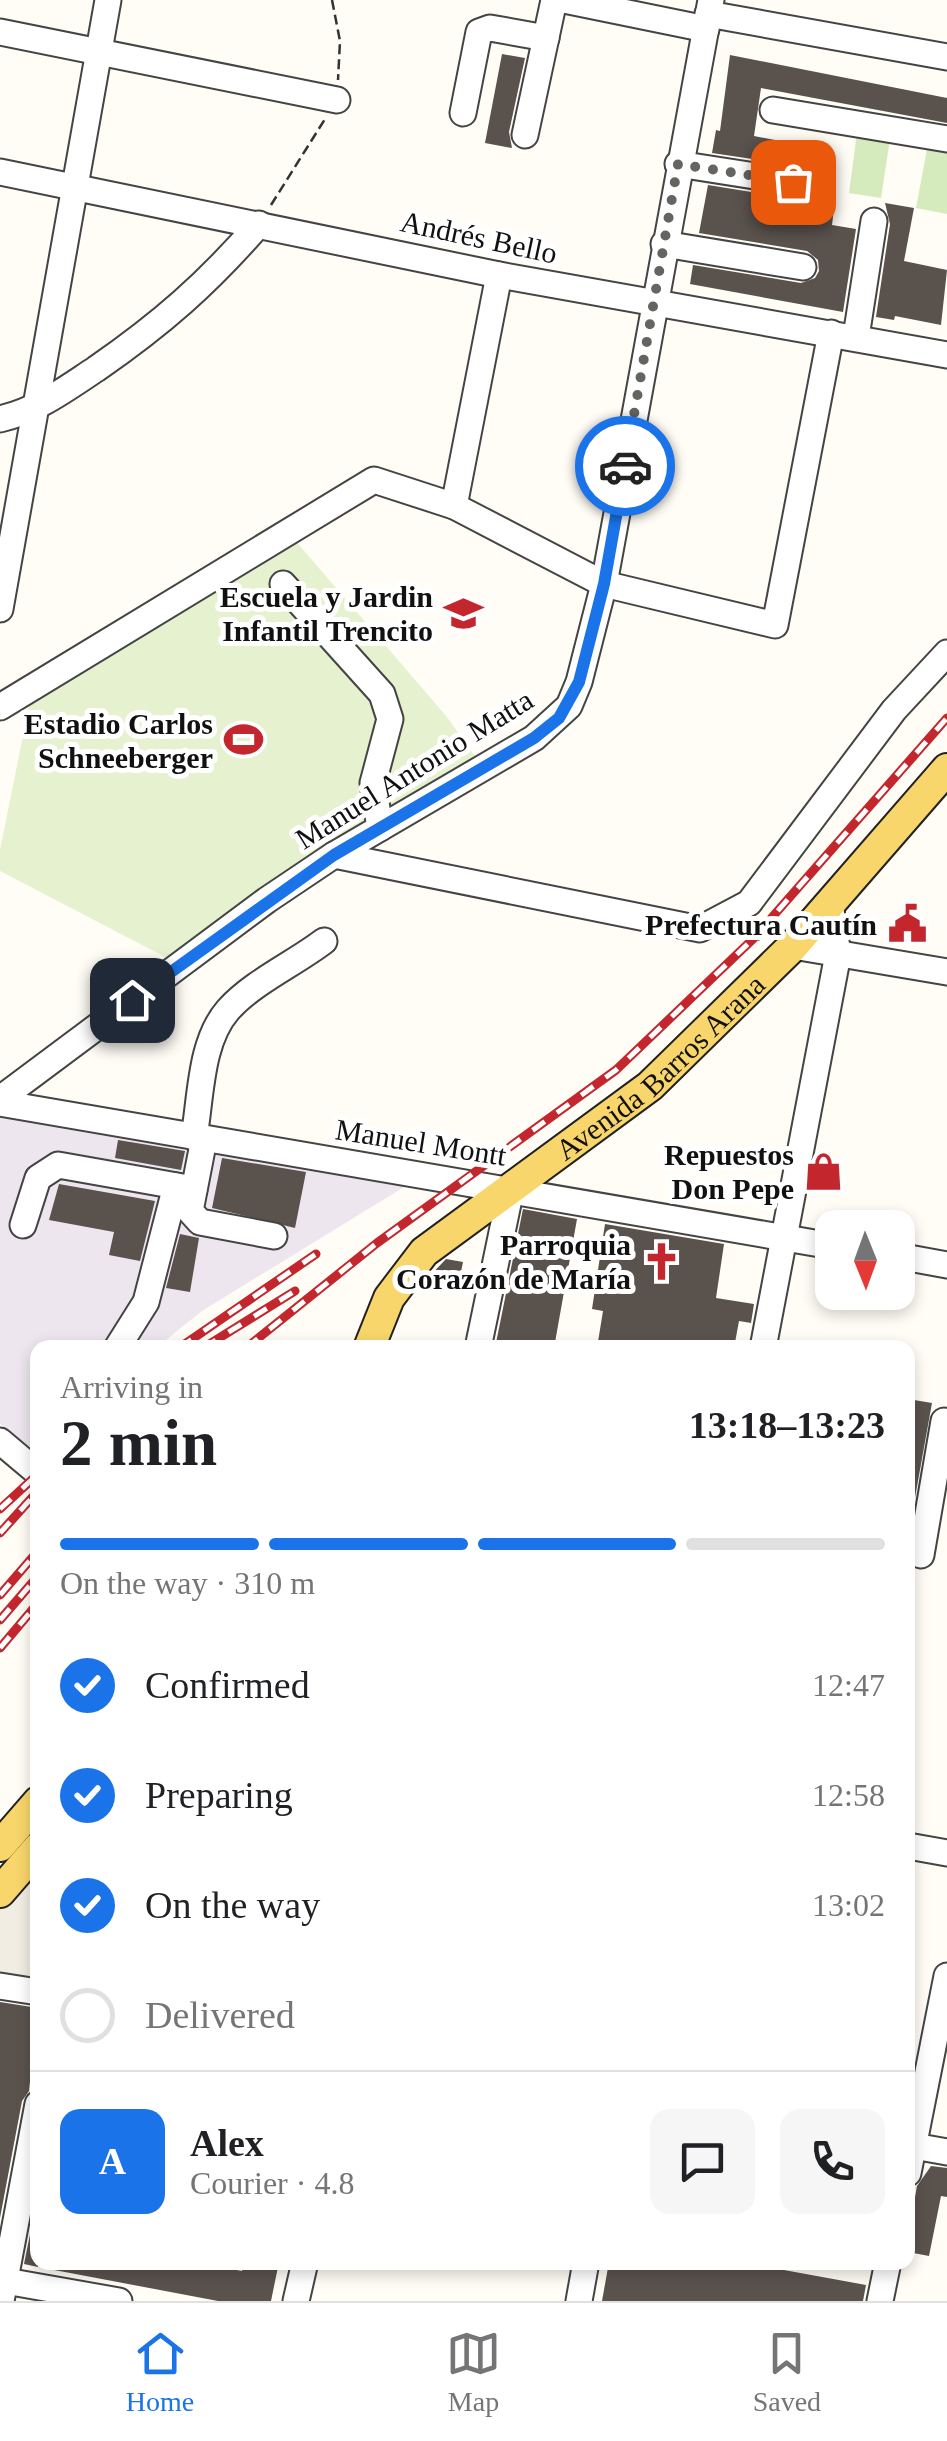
<!DOCTYPE html>
<html lang="en">
<head>
<meta charset="utf-8">
<style>
	:root { --surface:#fff; --page:#f6f6f6; --text:#202124; --muted:#757577; --line:#e0e0e0; --accent:#1a73e8 }
	body { margin:0; font-family:Georgia,serif; background:var(--page); color:var(--text); height:100vh; display:flex; flex-direction:column; font-size:38px; white-space:nowrap }
	* { box-sizing:border-box; margin:0 }
	p { font-size:32px; color:var(--muted) }
	.icon { flex:none; width:55px; height:55px; fill:none; stroke:currentColor; stroke-width:2; stroke-linecap:round; stroke-linejoin:round }
	.map { position:relative; flex:1; overflow:hidden }
	.drawer { position:absolute; left:30px; top:1340px; width:885px; height:930px; display:flex; flex-direction:column; background:var(--surface); border-radius:20px; box-shadow:0 5px 15px #0003 }
	.drawer>* { flex:none }
	.needle { width:65px; rotate:179deg }
	.buttons { position:absolute; left:815px; top:1210px; display:grid; gap:20px }
	.buttons a { display:grid; place-items:center; width:100px; height:100px; border-radius:20px; background:var(--surface); box-shadow:0 5px 15px #0003; font-size:50px }
	.pin { position:absolute; display:grid; place-items:center; width:85px; height:85px; color:#fff; margin:-42px; border-radius:20px; box-shadow:0 5px 15px #0006 }
	.courier { position:absolute; display:grid; place-items:center; width:100px; height:100px; margin:-50px; border:8px solid #1a73e8; border-radius:50%; background:#fff; color:#222; box-shadow:0 2px 12px #0007 }
	.headline em { font-style:normal; font-weight:700 }
	.headline div { display:flex; flex-direction:column-reverse }
	.headline { display:flex; align-items:center; justify-content:space-between; height:170px; padding:0 30px }
	h1 { font-size:65px; font-weight:700; line-height:75px }
	.bar { display:grid; grid-template-columns:repeat(4,1fr); gap:15px 10px; align-content:center; height:120px; padding:0 30px }
	.bar i { height:12px; border-radius:8px; background:var(--line) }
	.bar .active { background:var(--accent) }
	.bar p { grid-column:span 4 }
	.line { display:flex; align-items:center; gap:25px; padding:0 30px; border-top:2px solid var(--line) }
	.line div { flex:1 }
	.round { display:grid; place-items:center; flex:none; width:105px; height:105px; border-radius:20px; background:var(--page) }
	ol { padding:0 30px; list-style:none }
	li { display:flex; align-items:center; gap:30px; height:110px }
	li p { margin-inline-start:auto }
	li .icon { padding:10px; border-radius:50%; background:var(--accent); color:#fff; stroke-width:4 }
	li:last-child { color:var(--muted) }
	li i { width:55px; height:55px; border:5px solid var(--line); border-radius:50% }
	.tab-bar { display:flex; justify-content:space-around; align-items:center; height:140px; border-top:2px solid var(--line); background:var(--surface); font-size:28px; color:var(--muted) }
	.tab-bar a { display:grid; justify-items:center; gap:5px }
	.tab-bar .active { color:var(--accent) }
	.map>svg:first-child { display:block }
</style>
</head>
<body>
<div class="map">
<svg width="947" height="2301" viewBox="0 0 947 2301">
	<rect width="100%" height="100%" fill="#fffdf5"/>
	<path fill="#eee6ef" d="M0,1111L409,1184L202,1311L157,1347L38,1348L37,1452L0,1424Z"/>
	<g fill="#d5ebbd">
		<path d="M857,133L890,139L881,198L849,193Z"/>
		<path d="M928,144L947,147V214L916,208Z"/>
	</g>
	<path fill="#e6f2cf" d="M294,539L447,717L479,762L323,853L167,958L0,871V850L30,701Z"/>
	<path fill="#f1ede2" d="M37,1873V1982L0,1974V1908H6Z"/>
	<g fill="#5a524d">
		<path d="M502,54L525,58L509,132L512,148L485,143Z"/>
		<path d="M730,55L947,98V123L761,88L754,136L796,144L792,165L712,153L716,130L720,131Z"/>
		<path d="M708,185L790,198L800,197L808,187L836,192L832,225L856,229L843,312L690,284L693,265L801,283L815,278L819,271L818,260L807,251L699,233Z"/>
		<path d="M885,203L914,208L904,261L947,270L941,325L895,316L894,320L876,317L890,224Z"/>
		<path d="M118,1140L185,1151L181,1170L115,1158Z"/>
		<path d="M222,1158L306,1172L295,1228L212,1208Z"/>
		<path d="M59,1184L155,1201L140,1261L109,1255L114,1232L49,1220Z"/>
		<path d="M523,1209L577,1219L554,1348H495Z"/>
		<path d="M605,1224L724,1244L716,1298L754,1304L751,1323L739,1321L734,1348H597L603,1311L592,1309Z"/>
		<path d="M180,1234L199,1238L190,1292L166,1288Z"/>
		<path d="M446,1259L463,1262L458,1287L425,1281Z"/>
		<path d="M908,1399L932,1403L914,1503L908,1502Z"/>
		<path d="M0,2002L38,2008L29,2091L22,2101L0,2218Z"/>
		<path d="M931,2166L947,2168V2197L941,2196L929,2256L908,2252V2236L917,2186Z"/>
		<path d="M38,2195V2267L24,2264Z"/>
		<path d="M50,2262H215L214,2266L242,2271L244,2262H279L271,2301H218L49,2269Z"/>
		<path d="M609,2262H740L866,2285L863,2301H602Z"/>
	</g>
	<g fill="none" stroke-linecap="round" stroke-linejoin="round">
		<defs>
			<g id="minor">
				<path d="M564,0L706,29"/>
				<path d="M708,14L947,57"/>
				<path d="M0,32L337,100"/>
				<path d="M773,110L947,139"/>
				<path d="M463,113L479,32L490,28L546,38"/>
				<path d="M525,135L554,0"/>
				<path d="M678,164L793,182"/>
				<path d="M0,172L499,275L947,355"/>
				<path d="M664,244L803,267"/>
				<path d="M856,337L874,221"/>
				<path d="M0,419C38,410 64,390 96,369C161,324 207,284 259,224"/>
				<path d="M454,506L499,275"/>
				<path d="M283,584L382,694L390,719L373,783L380,828"/>
				<path d="M0,609L108,0"/>
				<path d="M0,707L374,480L454,506L604,584L775,625L831,333"/>
				<path d="M334,855L700,929L749,903L894,710L947,653"/>
				<path d="M793,946L947,972"/>
				<path d="M0,1099L267,900L334,855L534,738L569,706L579,682L604,584L711,0"/>
				<path d="M0,1103L832,1246"/>
				<path d="M194,1137C201,1097 200,1042 228,1010C253,982 294,964 324,941"/>
				<path d="M204,1139L190,1211L200,1222L274,1236"/>
				<path d="M23,1225L38,1178L58,1165L194,1189"/>
				<path d="M898,1256L947,1265"/>
				<path d="M117,1348L146,1302L176,1186"/>
				<path d="M478,1348L511,1189"/>
				<path d="M763,1348L838,954L830,904"/>
				<path d="M0,1441L38,1473"/>
				<path d="M921,1555L944,1421"/>
				<path d="M908,1846L947,1853"/>
				<path d="M0,1986L38,1992"/>
				<path d="M908,2145L947,2152"/>
				<path d="M908,2173L947,1976"/>
				<path d="M0,2280L119,2301"/>
				<path d="M1,2301L38,2104"/>
				<path d="M296,2301L305,2262"/>
				<path d="M579,2301L586,2262"/>
				<path d="M880,2301L888,2262"/>
			</g>
			<g id="major">
				<path id="s1" d="M369,1348L389,1298L424,1252L650,1086L793,946L947,769"/>
				<path d="M0,1846L38,1802"/>
				<path d="M0,1892L38,1848"/>
			</g>
		</defs>
		<use href="#minor" stroke="#444" stroke-width="29"/>
		<use href="#major" stroke="#222" stroke-width="34"/>
		<g stroke="#333" stroke-width="2.5" stroke-dasharray="10 5" stroke-linecap="butt">
			<path d="M332,0L340,41L338,80"/>
			<path d="M271,205L325,119"/>
			<path d="M735,935L762,940"/>
		</g>
		<use href="#minor" stroke="#fff" stroke-width="25"/>
		<use href="#major" stroke="#f9d66b" stroke-width="30"/>
		<defs>
			<g id="rail">
				<path d="M179,1348L316,1254"/>
				<path d="M203,1348L295,1291"/>
				<path d="M246,1348L377,1243L616,1070L753,939L947,718"/>
				<path d="M0,1509L38,1474"/>
				<path d="M0,1533L38,1491"/>
				<path d="M0,1595L38,1551"/>
				<path d="M0,1620L38,1576"/>
				<path d="M0,1648L38,1603"/>
			</g>
		</defs>
		<use href="#rail" stroke="#c4262e" stroke-width="9"/>
		<use href="#rail" stroke="#fff" stroke-width="5" stroke-dasharray="15" stroke-linecap="butt"/>
	</g>
	<g fill="none" stroke-linecap="round" stroke-linejoin="round">
		<path stroke="#646461" stroke-width="10" stroke-dasharray="0 18" d="M625,466L678,164L793,182"/>
		<path stroke="#1a73e8" stroke-width="12" d="M132,1000L334,855L534,738L559,718L579,682L604,584L625,466"/>
	</g>
	<defs>
		<symbol id="school-bare" viewBox="-9 -9 18 18"><path d="M0-5L7-2L0 1L-7-2ZM-4 1L0 2.5L4 1V4Q0 6-4 4Z" fill="#c4262e" stroke="#fff" stroke-width="2.5" paint-order="stroke"/></symbol>
		<symbol id="stadium-bare" viewBox="-9 -9 18 18"><path d="M0-5a6.5 5 0 1 0 0 10a6.5 5 0 1 0 0-10ZM-3.5-1.8h7v3.6h-7Z" fill="#c4262e" stroke="#fff" stroke-width="2.5" paint-order="stroke"/></symbol>
		<symbol id="civic-bare" viewBox="-9 -9 18 18"><path d="M-.6-6.5H3V-4.5H.6V-3L4-1V1h2V6H-6V1h2V-1L-.6-3ZM-1.2 2.5V6h2.4V2.5Z" fill="#c4262e" stroke="#fff" stroke-width="2.5" paint-order="stroke"/></symbol>
		<symbol id="shop-bare" viewBox="-9 -9 18 18"><path d="M-5-2.5h2.3a2.7 3.5 0 0 1 5.4 0H5L5.5 6h-11ZM-1.5-2.5h3a1.5 2.3 0 0 0-3 0Z" fill="#c4262e" stroke="#fff" stroke-width="2.5" paint-order="stroke"/></symbol>
		<symbol id="church-bare" viewBox="-9 -9 18 18"><path d="M-1.2-6h2.4v3.5h3.3v2.4h-3.3V6h-2.4V-.1h-3.3v-2.4h3.3Z" fill="#c4262e" stroke="#fff" stroke-width="2.5" paint-order="stroke"/></symbol>
	</defs>
	<g fill-rule="evenodd">
		<use href="#school-bare" x="436" y="586" width="55" height="55"/>
		<use href="#stadium-bare" x="216" y="712" width="55" height="55"/>
		<use href="#civic-bare" x="880" y="896" width="55" height="55"/>
		<use href="#shop-bare" x="796" y="1144" width="55" height="55"/>
		<use href="#church-bare" x="634" y="1234" width="55" height="55"/>
	</g>
	<g text-anchor="middle" dominant-baseline="central" stroke-width="10" stroke-linejoin="round" paint-order="stroke">
		<g font-size="30" fill="#111" stroke="#fff">
			<text transform="translate(479 237) rotate(12)">Andrés Bello</text>
			<text transform="translate(414 769) rotate(-32)">Manuel Antonio Matta</text>
			<text stroke="none"><textPath href="#s1" startOffset="412">Avenida Barros Arana</textPath></text>
			<text transform="translate(421 1142) rotate(9)">Manuel Montt</text>
		</g>
		<g font-size="30" font-weight="bold" fill="#111" stroke="#fff" text-anchor="end">
			<text x="433" y="596">Escuela y Jardin<tspan x="433" dy="34">Infantil Trencito</tspan></text>
			<text x="213" y="723">Estadio Carlos<tspan x="213" dy="34">Schneeberger</tspan></text>
			<text x="877" y="924">Prefectura Cautín</text>
			<text x="794" y="1154">Repuestos<tspan x="794" dy="34">Don Pepe</tspan></text>
			<text x="631" y="1244">Parroquia<tspan x="631" dy="34">Corazón de María</tspan></text>
		</g>
	</g>
</svg>
<div class="buttons">
<a><svg class="needle" viewBox="-14 -14 28 28"><path d="M0-13l5 13h-10z" fill="#e53935"/><path d="M0 13l5-13h-10z" fill="#757577"/></svg></a>
</div>
<div class="pin" style="left:793px;top:182px;background:#ea580c"><svg class="icon" aria-label="bag" viewBox="0 0 24 24"><path d="M5 8h14l-1 12H6zM9 8a3 3 0 0 1 6 0"/></svg></div>
<div class="pin" style="left:132px;top:1000px;background:#1f2937"><svg class="icon" aria-label="home" viewBox="0 0 24 24"><path d="M3 11l9-7 9 7M6 9v11h12V9"/></svg></div>
<div class="courier" style="left:625px;top:466px"><svg class="icon" aria-label="car" viewBox="0 0 24 24"><path d="M5 17H2v-5l4-1 3-4h7l3 4 3 1v5h-3M9 17h6M6 11h13"/><circle cx="7" cy="17" r="2"/><circle cx="17" cy="17" r="2"/></svg></div>
<section class="drawer">
<div class="headline"><div><h1>2 min</h1><p>Arriving in</p></div><em>13:18–13:23</em></div>
<div class="bar"><i class="active"></i><i class="active"></i><i class="active"></i><i></i><p>On the way · 310 m</p></div>
<ol>
<li><svg class="icon" aria-label="check" viewBox="0 0 24 24"><path d="M5 12l5 5 9-10"/></svg>Confirmed<p>12:47</p></li>
<li><svg class="icon" aria-label="check" viewBox="0 0 24 24"><path d="M5 12l5 5 9-10"/></svg>Preparing<p>12:58</p></li>
<li><svg class="icon" aria-label="check" viewBox="0 0 24 24"><path d="M5 12l5 5 9-10"/></svg>On the way<p>13:02</p></li>
<li><i></i>Delivered</li>
</ol>
<div class="line" style="height:180px"><b class="round" style="background:var(--accent);color:#fff">A</b><div><b>Alex</b><p>Courier · 4.8</p></div><a class="round"><svg class="icon" aria-label="chat" viewBox="0 0 24 24"><path d="M4 5h16v11H9l-5 4z"/></svg></a><a class="round"><svg class="icon" aria-label="phone" viewBox="0 0 24 24"><path d="M5 4h4l2 5-3 2q2 4 5 5l2-3 5 2v4C11 20 4 13 5 4z"/></svg></a></div>
</section>
</div>
<nav class="tab-bar">
<a class="active"><svg class="icon" aria-label="home" viewBox="0 0 24 24"><path d="M3 11l9-7 9 7M6 9v11h12V9"/></svg>Home</a>
<a><svg class="icon" aria-label="map" viewBox="0 0 24 24"><path d="M3 6l6-2 6 2 6-2v14l-6 2-6-2-6 2zM9 4v14M15 6v14"/></svg>Map</a>
<a><svg class="icon" aria-label="saved" viewBox="0 0 24 24"><path d="M7 4h10v16l-5-4-5 4z"/></svg>Saved</a>
</nav>
</body>
</html>
